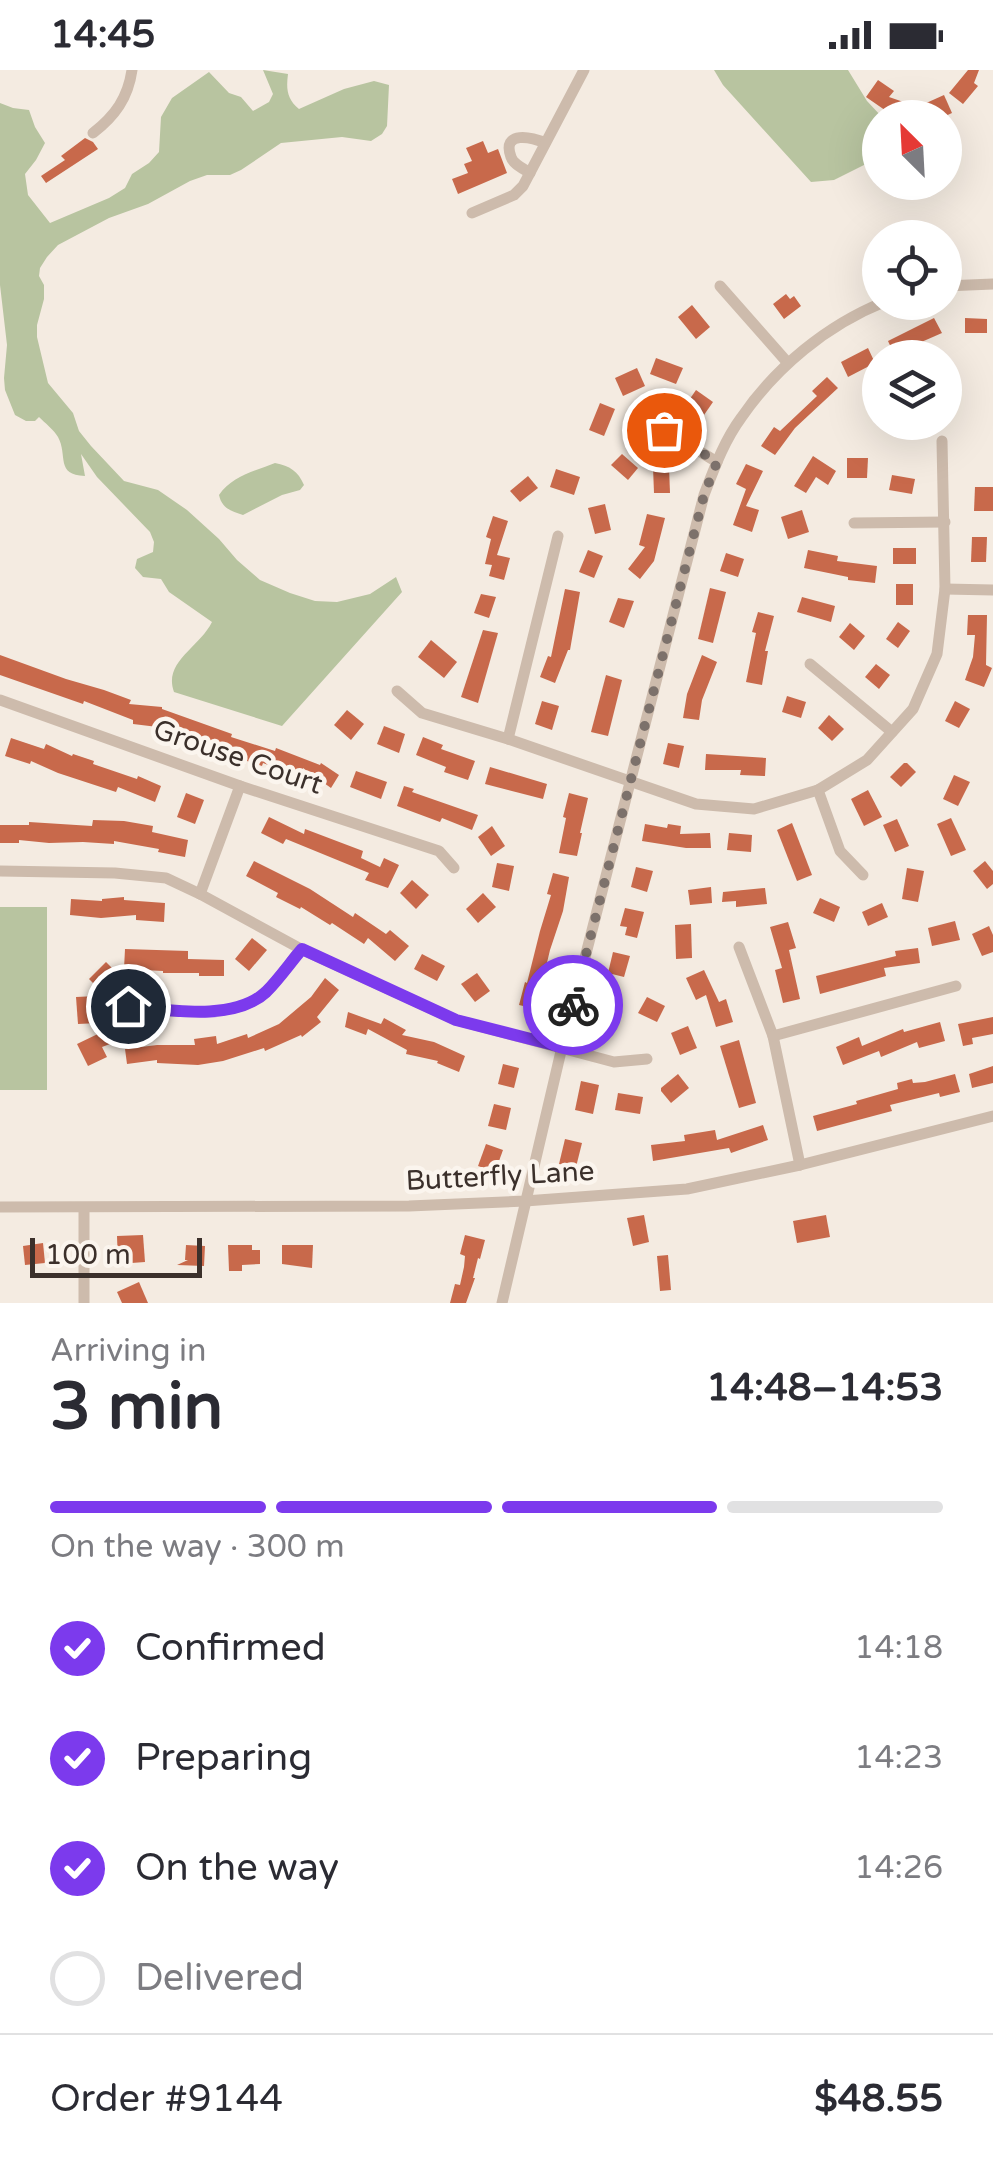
<!DOCTYPE html>
<html lang="en">
<head>
<meta charset="utf-8">
<style>
	:root { --surface:#fff; --page:#f2f2f3; --text:#2b2b33; --muted:#7c7c81; --line:#e1e1e2; --accent:#7c3aed }
	body { margin:0; font-family:"Varela Round",sans-serif; background:var(--page); color:var(--text); height:100vh; display:flex; flex-direction:column; font-size:38px; white-space:nowrap }
	* { box-sizing:border-box; margin:0 }
	p { font-size:32px; color:var(--muted) }
	.icon { flex:none; width:55px; height:55px; fill:none; stroke:currentColor; stroke-width:2; stroke-linecap:round; stroke-linejoin:round }
	.map { position:relative; height:1233px; overflow:hidden }
	.sheet { display:flex; flex-direction:column; background:var(--surface); flex:1 }
	.sheet>* { flex:none }
	.needle { width:65px; rotate:336deg }
	.buttons { position:absolute; left:862px; top:30px; display:grid; gap:20px }
	.buttons a { display:grid; place-items:center; width:100px; height:100px; border-radius:50%; background:var(--surface); box-shadow:0 10px 40px #0002; font-size:50px }
	.scale { position:absolute; left:30px; bottom:25px; width:172px; box-sizing:border-box; padding-left:10px; border:5px solid #3b302b; border-top:0; font-size:28px; line-height:35px; white-space:nowrap; color:#3b302b; -webkit-text-stroke:8px #fbf5ee; paint-order:stroke }
	.pin { position:absolute; display:grid; place-items:center; width:85px; height:85px; color:#fff; margin:-42px; border:5px solid #fff; border-radius:50%; box-shadow:0 2px 10px #0007 }
	.courier { position:absolute; display:grid; place-items:center; width:100px; height:100px; margin:-50px; border:8px solid #7c3aed; border-radius:50%; background:#fff; color:#222; box-shadow:0 2px 12px #0007 }
	.summary em { font-style:normal; font-weight:800 }
	.summary div { display:flex; flex-direction:column-reverse }
	.summary { display:flex; align-items:center; justify-content:space-between; height:170px; padding:0 50px }
	h1 { font-size:65px; font-weight:800; line-height:75px }
	.bar { display:grid; grid-template-columns:repeat(4,1fr); gap:15px 10px; align-content:center; height:120px; padding:0 50px }
	.bar i { height:12px; border-radius:8px; background:var(--line) }
	.bar .on { background:var(--accent) }
	.bar p { grid-column:span 4 }
	.line { display:flex; align-items:center; gap:25px; padding:0 50px; border-top:2px solid var(--line) }
	.line div { flex:1 }
	ol { padding:0 50px; list-style:none }
	li { display:flex; align-items:center; gap:30px; height:110px }
	li p { margin-inline-start:auto }
	li .icon { padding:10px; border-radius:50%; background:var(--accent); color:#fff; stroke-width:4 }
	li:last-child { color:var(--muted) }
	li i { width:55px; height:55px; border:5px solid var(--line); border-radius:50% }
	.status { display:flex; justify-content:space-between; align-items:center; height:70px; padding:0 50px; background:var(--surface); direction:ltr }
	.status svg { height:28px; fill:currentColor }
	.map>svg:first-child { display:block }
</style>
</head>
<body>
<div class="status"><b>14:45</b><svg viewBox="0 0 49 12"><path d="M0 12V9h3v3zM5 12V6h3v6zM10 12V3h3v9zM15 12V0h3v12zM26 1h20v11H26zM47 4h2v5h-2z"/></svg></div>
<div class="map">
<svg width="993" height="1233" viewBox="0 0 993 1233">
	<rect width="100%" height="100%" fill="#f4ebe1"/>
	<g fill="#b8c4a0">
		<path d="M263,0L288,4C286,19 287,29 299,39L344,19L374,11L389,15L387,56L382,64L371,71L342,67L281,73L241,100L230,105H207L190,111L148,134L109,148L58,175L47,187L40,198L39,206L44,215V229L37,255V267L48,313L73,343L79,361L91,376L124,411L158,420L187,440L219,469L237,490L260,510L290,523L315,531L337,532L370,524L396,507L402,522L282,656L174,622C163,592 199,578 212,552L169,522L161,509L143,507L135,498L137,489L153,482L154,472L150,462L97,407L81,384L85,406C55,405 68,385 58,367C54,360 45,353 39,347L35,351H26L15,345L5,320L4,308L7,275L0,215V33L13,38L29,40L35,57L45,73L36,90L25,104L28,125L50,153L109,128L125,118L132,104L149,93L159,82L161,47L172,28L209,2L229,23L241,27L253,41L269,32L273,24Z"/>
		<path d="M714,0H848L867,31L882,47L880,48V87L834,110L811,112L723,15Z"/>
		<path d="M275,393C290,396 298,401 304,415L300,420L282,425L243,445C232,441 222,439 219,425C232,406 255,401 275,393Z"/>
		<rect x="0" y="837" width="47" height="183"/>
	</g>
	<g fill="#c8694b">
		<path d="M968,0H979L974,13L978,16L963,34L949,23Z"/>
		<path d="M878,10L894,21L889,27L918,37L915,48H891L892,45L866,27Z"/>
		<path d="M944,25L952,43L941,48H930L924,34Z"/>
		<path d="M85,68L93,72L98,79L46,113L41,106L65,90L61,86Z"/>
		<path d="M483,71L488,83L498,79L507,103L458,124L452,109L468,103L464,94L472,91L466,78Z"/>
		<path d="M786,224L790,229L794,226L801,236L784,249L773,234Z"/>
		<path d="M692,235L710,257L696,269L678,247Z"/>
		<path d="M934,248L942,263L894,284L888,271Z"/>
		<path d="M965,248L987,249V263H965Z"/>
		<path d="M868,278L875,293L848,307L841,292Z"/>
		<path d="M656,288L683,298L676,314L650,304Z"/>
		<path d="M637,298L645,316L623,326L615,308Z"/>
		<path d="M827,307L838,318L795,358L775,385L761,376L774,357L780,361L817,326L812,321Z"/>
		<path d="M696,320L713,332L704,345L687,333Z"/>
		<path d="M600,333L615,339L604,366L589,360Z"/>
		<path d="M622,384L638,398L628,410L611,395Z"/>
		<path d="M813,386L836,401L828,415L816,407L806,423L794,416Z"/>
		<path d="M847,388H868L867,408H847Z"/>
		<path d="M746,394L763,401L746,436L759,440L752,462L733,455L746,419L736,414Z"/>
		<path d="M653,397H669L670,423H654Z"/>
		<path d="M556,399L580,407L574,425L550,417Z"/>
		<path d="M892,405L915,409L912,424L889,420Z"/>
		<path d="M528,406L538,418L520,432L510,421Z"/>
		<path d="M975,417H993V441H974Z"/>
		<path d="M605,434L611,460L595,464L588,438Z"/>
		<path d="M802,440L809,462L788,469L781,447Z"/>
		<path d="M647,444L665,448L654,491L640,509L628,499L645,477L639,475Z"/>
		<path d="M493,446L508,451L497,485L510,488L504,510L489,506L492,495L485,494L491,469L486,467Z"/>
		<path d="M972,467H987L986,492H971Z"/>
		<rect x="893" y="478" width="23" height="16"/>
		<path d="M588,480L603,486L594,508L579,502Z"/>
		<path d="M808,480L838,486L837,491L877,496L875,513L848,510V507L804,498Z"/>
		<path d="M726,483L744,489L738,507L720,501Z"/>
		<rect x="896" y="514" width="17" height="21"/>
		<path d="M710,518L726,522L713,573L698,569Z"/>
		<path d="M565,519L580,522L570,580H568L555,613L540,607L548,586L551,587Z"/>
		<path d="M481,524L496,527L489,548L474,543Z"/>
		<path d="M802,527L835,536L831,552L797,542Z"/>
		<path d="M618,528L634,531L624,558L609,552Z"/>
		<path d="M758,542L774,546L765,581H768L762,615L746,612L756,563L752,562Z"/>
		<path d="M968,545H987L986,595L992,598L984,617L965,610L973,587L975,565H967Z"/>
		<path d="M898,552L910,561L898,578L886,569Z"/>
		<path d="M850,553L865,566L854,580L839,567Z"/>
		<path d="M483,560L498,563L478,633L461,627Z"/>
		<path d="M431,570L457,592L444,608L418,587Z"/>
		<path d="M0,585L66,609L104,620L131,630L129,634L162,637V639L232,664L231,667L275,681L276,678L320,695L321,693L339,705L331,718L303,698L300,707L263,693L262,696L235,687L165,661L166,658L133,654V650L84,631L83,634L0,605Z"/>
		<path d="M702,585L717,592L702,630L699,650L683,648L687,624Z"/>
		<path d="M876,594L890,605L879,619L865,607Z"/>
		<path d="M606,605L622,610L608,666L591,662Z"/>
		<path d="M787,626L806,632L801,648L782,642Z"/>
		<path d="M542,631L559,636L552,660L535,654Z"/>
		<path d="M955,631L970,639L959,658L945,651Z"/>
		<path d="M347,640L364,654L351,670L334,655Z"/>
		<path d="M829,645L844,659L832,671L818,658Z"/>
		<path d="M384,656L405,664L399,683L377,674Z"/>
		<path d="M423,667L443,675L441,679L475,691L468,710L444,702L446,697L416,685Z"/>
		<path d="M11,668L44,679L46,674L72,686L73,684L94,691L93,694L137,709L138,706L161,716L155,732L118,717L116,722L58,703L31,691L30,694L5,686Z"/>
		<path d="M668,673L684,676L679,698L663,694Z"/>
		<path d="M706,684L766,688L765,706L740,705L741,700H705Z"/>
		<path d="M904,693H907L916,702L901,717L890,707Z"/>
		<path d="M490,697L547,714L543,729L485,714Z"/>
		<path d="M356,701L387,712L381,729L350,717Z"/>
		<path d="M954,705L970,712L958,736L943,729Z"/>
		<path d="M404,716L414,719L412,722L478,745L472,760L442,748L440,752L397,736Z"/>
		<path d="M868,720L882,747L864,756L851,729Z"/>
		<path d="M186,723L204,730L195,754L177,747Z"/>
		<path d="M569,723L588,728L580,763H582L577,786L559,783L566,748L563,747Z"/>
		<path d="M269,747L304,764L305,759L363,781L361,788L380,797L384,788L399,795L388,818L365,810L369,803L286,769L283,774L261,763Z"/>
		<path d="M951,748L966,780L951,786L937,754Z"/>
		<path d="M897,749L909,776L895,782L883,755Z"/>
		<path d="M93,750L124,751L153,756L152,762L188,770L185,787L158,782L159,779L114,771V774L83,772L49,773L19,770V773H0V755H29V752L92,756Z"/>
		<path d="M792,753L812,805L797,811L777,760Z"/>
		<path d="M645,754L667,758L668,754L681,756L680,764L710,763L711,778H686L642,771Z"/>
		<path d="M492,756L505,776L491,786L478,767Z"/>
		<path d="M729,763L752,765L751,782L727,780Z"/>
		<path d="M254,791L310,819L353,847L355,843L386,864L390,860L409,876L395,891L368,868L364,874L332,853L330,855L301,837L300,839L276,827L278,823L246,806Z"/>
		<path d="M985,791L993,801V814L987,819L973,801Z"/>
		<path d="M497,793L514,796L509,821L492,817Z"/>
		<path d="M636,797L653,801L647,822L631,817Z"/>
		<path d="M907,798L924,801L918,832L902,829Z"/>
		<path d="M553,803L569,807L563,841L550,880L536,939L519,935L525,912L527,913L540,861L551,825L547,824Z"/>
		<path d="M412,810L429,825L416,839L400,823Z"/>
		<path d="M711,817L712,833L690,835L688,820Z"/>
		<path d="M765,818L767,834L736,837V831L722,832L723,822Z"/>
		<path d="M483,823L496,837L478,853L466,839Z"/>
		<path d="M124,827V830L165,833L164,852L136,850V845L101,848L70,845L71,829L102,831V829Z"/>
		<path d="M820,828L840,837L834,852L813,843Z"/>
		<path d="M882,833L888,847L868,856L862,842Z"/>
		<path d="M625,838L644,842L637,868L625,865L627,857L620,856Z"/>
		<path d="M955,851L960,870L932,876L928,858Z"/>
		<path d="M788,852L796,878L789,880L800,929L783,933L775,900L782,898L770,857Z"/>
		<path d="M691,854L692,888L676,889L675,855Z"/>
		<path d="M989,856L993,865V882L982,886L972,864Z"/>
		<path d="M252,868L267,880L249,901L235,889Z"/>
		<path d="M918,878L920,893L884,898L886,906L820,924L816,906L896,886L895,881Z"/>
		<path d="M125,879L188,881V889L224,890V906H199V903H163V901L124,899Z"/>
		<path d="M613,882L630,886L624,907L608,903Z"/>
		<path d="M422,884L445,896L437,911L414,899Z"/>
		<path d="M106,892L119,905L102,922L89,909Z"/>
		<path d="M704,900L719,932L726,929L733,952L716,957L706,925L696,930L686,908Z"/>
		<path d="M477,903L490,921L475,932L461,914Z"/>
		<path d="M325,908L339,920L317,947L321,952L302,967L301,965L265,981L264,978L223,991L198,995L157,993V990L127,994L125,979L157,975H195L194,969L216,966L217,974L247,964L248,968L279,954L311,927Z"/>
		<path d="M97,926L99,953L78,954L76,927Z"/>
		<path d="M647,927L665,936L657,952L638,943Z"/>
		<path d="M602,928L623,934L619,950L597,944Z"/>
		<path d="M348,942L381,954L384,948L406,960L402,965L434,972L465,986L459,1002L437,993L438,991L406,984L407,980L368,959L366,965L345,957Z"/>
		<path d="M993,947V964L972,968L973,974L963,976L958,954Z"/>
		<path d="M940,952L945,971L919,978L917,972L881,987L879,981L843,995L836,977L859,967L862,976L903,959L904,962Z"/>
		<path d="M688,956L697,978L680,985L671,963Z"/>
		<path d="M104,961L110,974L102,977L107,987L88,996L77,974Z"/>
		<path d="M739,970L756,1033L739,1038L720,976Z"/>
		<path d="M503,994L519,998L514,1018L498,1014Z"/>
		<path d="M993,996V1013L972,1018L969,1004Z"/>
		<path d="M678,1004L689,1018L671,1033L661,1021V1018Z"/>
		<path d="M955,1004L960,1022L940,1027L939,1023L890,1035L892,1041L817,1061L813,1046L857,1034L856,1031L898,1019L897,1013L912,1009L913,1013L925,1012Z"/>
		<path d="M581,1011L599,1015L593,1044L575,1040Z"/>
		<path d="M618,1023L643,1027L640,1044L615,1040Z"/>
		<path d="M494,1034L511,1038L506,1060L488,1056Z"/>
		<path d="M763,1055L768,1070L731,1083L729,1078L653,1091L651,1075L685,1071L684,1065L715,1060L717,1070Z"/>
		<path d="M565,1069L582,1073L576,1097L559,1094Z"/>
		<path d="M486,1074L503,1080L495,1102L478,1096Z"/>
		<path d="M644,1145L649,1172L633,1176L627,1148Z"/>
		<path d="M826,1145L830,1167L797,1173L793,1151Z"/>
		<path d="M143,1165L145,1192L118,1194L117,1166Z"/>
		<path d="M465,1165L485,1170L480,1189L478,1188L473,1208H475L466,1233H450L455,1214L460,1215L464,1197L465,1186L460,1184Z"/>
		<path d="M43,1173L45,1193L25,1195L23,1176Z"/>
		<path d="M186,1175L205,1176L204,1196L177,1195L188,1190H185Z"/>
		<path d="M228,1175H252V1180H260V1194L242,1195V1201H229Z"/>
		<path d="M282,1175H313L312,1198L282,1194Z"/>
		<path d="M668,1185L671,1220L660,1221L657,1186Z"/>
		<path d="M139,1212L148,1233H122L117,1222Z"/>
	</g>
	<g fill="none" stroke-linecap="round" stroke-linejoin="round">
		<g stroke="#cdbbac" stroke-width="11">
			<path d="M93,63C115,46 128,28 132,0"/>
			<path d="M530,103C524,99 513,94 511,87C501,60 533,67 545,73"/>
			<path d="M472,143L514,125L523,116L584,0"/>
			<path d="M720,216L787,292"/>
			<path d="M945,216L993,214"/>
			<path d="M663,359L717,392"/>
			<path d="M854,453L945,452"/>
			<path d="M945,519L993,520"/>
			<path d="M810,594L892,662"/>
			<path d="M397,621L422,643L508,669L696,734L754,739L818,720L867,690L913,639L937,584L945,519L942,371"/>
			<path d="M0,630L240,716L439,781L454,798"/>
			<path d="M508,669L558,466"/>
			<path d="M818,720L840,781L863,805"/>
			<path d="M0,801L115,803L166,808L200,824L301,879L456,950L614,992L647,989"/>
			<path d="M200,824L240,716"/>
			<path d="M739,877L773,966L800,1095"/>
			<path d="M128,937C169,940 234,952 266,922C279,909 290,893 301,879"/>
			<path d="M773,966L956,916"/>
			<path d="M0,1137L409,1136L525,1131L687,1119L800,1095L993,1046"/>
			<path d="M84,1233V1138"/>
			<path d="M502,1233L562,977L704,425C714,399 724,371 741,348C776,297 827,255 884,232"/>
		</g>
	</g>
	<g fill="none" stroke-linecap="round" stroke-linejoin="round">
		<path stroke="#7c716b" stroke-width="10" stroke-dasharray="0 18" d="M573,935L704,425L717,392L664,360"/>
		<path stroke="#7c3aed" stroke-width="12" d="M128,936C169,940 234,952 266,922C279,909 290,893 302,879L456,950L562,977L573,935"/>
	</g>
	<g text-anchor="middle" dominant-baseline="central" stroke-width="9" stroke-linejoin="round" paint-order="stroke">
		<g font-size="28" fill="#3b302b" stroke="#fbf5ee">
			<text transform="translate(238 687) rotate(19)">Grouse Court</text>
			<text transform="translate(500 1106) rotate(-3)">Butterfly Lane</text>
		</g>
	</g>
</svg>
<div class="buttons">
<a><svg class="needle" viewBox="-14 -14 28 28"><path d="M0-13l5 13h-10z" fill="#e53935"/><path d="M0 13l5-13h-10z" fill="#7c7c81"/></svg></a>
<a><svg class="icon" aria-label="locate" viewBox="0 0 24 24"><circle cx="12" cy="12" r="6"/><path d="M12 2v4M12 18v4M2 12h4M18 12h4"/></svg></a>
<a><svg class="icon" aria-label="layers" viewBox="0 0 24 24"><path d="M12 4l9 5-9 5-9-5zM3 14l9 5 9-5"/></svg></a>
</div>
<div class="scale">100 m</div>
<div class="pin" style="left:664px;top:360px;background:#ea580c"><svg class="icon" aria-label="bag" viewBox="0 0 24 24"><path d="M5 8h14l-1 12H6zM9 8a3 3 0 0 1 6 0"/></svg></div>
<div class="pin" style="left:128px;top:936px;background:#1f2937"><svg class="icon" aria-label="home" viewBox="0 0 24 24"><path d="M3 11l9-7 9 7M6 9v11h12V9"/></svg></div>
<div class="courier" style="left:573px;top:935px"><svg class="icon" aria-label="bike" viewBox="0 0 24 24"><circle cx="6" cy="16" r="4"/><circle cx="18" cy="16" r="4"/><path d="M6 16l4-8h5l3 8M10 8l3 8H6M13 5h3"/></svg></div>
</div>
<section class="sheet">
<div class="summary"><div><h1>3 min</h1><p>Arriving in</p></div><em>14:48–14:53</em></div>
<div class="bar"><i class="on"></i><i class="on"></i><i class="on"></i><i></i><p>On the way · 300 m</p></div>
<ol>
<li><svg class="icon" aria-label="check" viewBox="0 0 24 24"><path d="M5 12l5 5 9-10"/></svg>Confirmed<p>14:18</p></li>
<li><svg class="icon" aria-label="check" viewBox="0 0 24 24"><path d="M5 12l5 5 9-10"/></svg>Preparing<p>14:23</p></li>
<li><svg class="icon" aria-label="check" viewBox="0 0 24 24"><path d="M5 12l5 5 9-10"/></svg>On the way<p>14:26</p></li>
<li><i></i>Delivered</li>
</ol>
<div class="line" style="height:130px"><div>Order #9144</div><b>$48.55</b></div>
</section>
</body>
</html>
